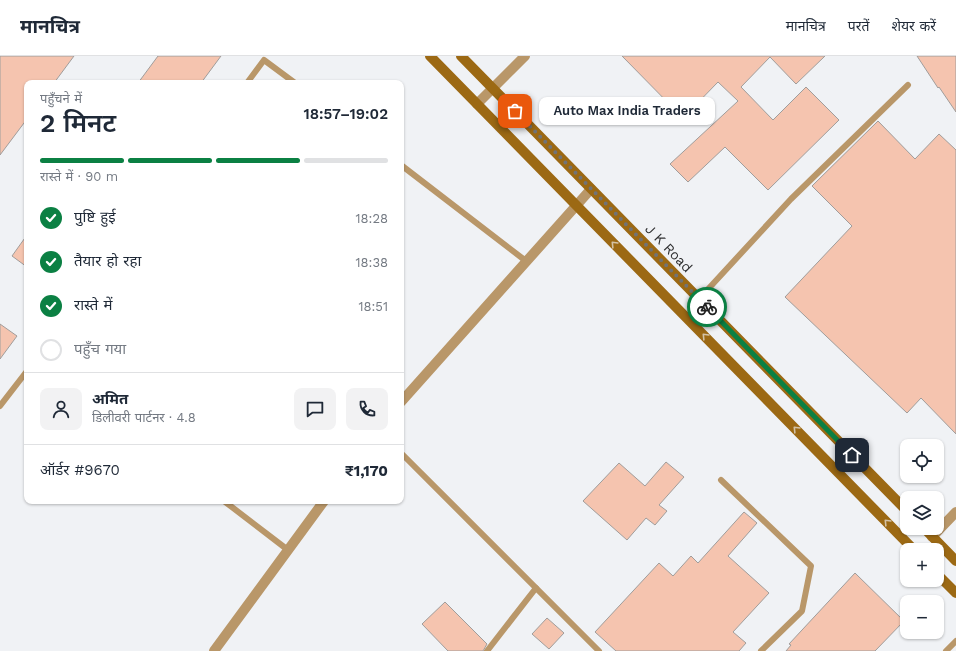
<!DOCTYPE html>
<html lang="hi">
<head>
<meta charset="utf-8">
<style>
	:root { --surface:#fff; --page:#f2f2f3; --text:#1f2937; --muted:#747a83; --line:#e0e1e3; --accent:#0b8043 }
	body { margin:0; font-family:"Work Sans","Noto Sans Devanagari",sans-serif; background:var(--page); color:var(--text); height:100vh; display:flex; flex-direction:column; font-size:15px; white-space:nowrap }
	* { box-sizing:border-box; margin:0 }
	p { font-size:13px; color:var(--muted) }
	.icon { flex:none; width:22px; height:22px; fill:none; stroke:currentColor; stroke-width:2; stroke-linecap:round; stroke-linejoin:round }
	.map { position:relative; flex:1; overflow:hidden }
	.details { position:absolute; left:24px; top:24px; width:380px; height:424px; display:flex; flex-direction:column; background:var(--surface); border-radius:8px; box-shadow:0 1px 3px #0004 }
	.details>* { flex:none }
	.controls { position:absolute; left:900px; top:383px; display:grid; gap:8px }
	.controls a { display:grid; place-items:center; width:44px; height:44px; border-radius:8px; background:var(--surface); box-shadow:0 1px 3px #0004; font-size:20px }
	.pin { position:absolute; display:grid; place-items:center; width:34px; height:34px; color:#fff; margin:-17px; border-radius:8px; box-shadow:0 2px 6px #0006 }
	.courier { position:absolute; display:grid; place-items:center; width:40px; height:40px; margin:-20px; border:3px solid #0b8043; border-radius:50%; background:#fff; color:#222; box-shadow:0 1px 5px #0007 }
	.bubble { position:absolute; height:28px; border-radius:8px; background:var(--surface); box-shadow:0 1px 3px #0004; font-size:13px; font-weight:600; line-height:28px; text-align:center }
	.head em { font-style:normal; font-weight:600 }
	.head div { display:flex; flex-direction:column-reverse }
	.head { display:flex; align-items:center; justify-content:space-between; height:68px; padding:0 16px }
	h1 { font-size:26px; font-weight:600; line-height:30px }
	.bar { display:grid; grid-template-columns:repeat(4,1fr); gap:6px 4px; align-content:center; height:48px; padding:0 16px }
	.bar i { height:5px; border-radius:3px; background:var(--line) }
	.bar .current { background:var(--accent) }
	.bar p { grid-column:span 4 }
	.line { display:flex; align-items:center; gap:10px; padding:0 16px; border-top:1px solid var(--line) }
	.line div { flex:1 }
	.round { display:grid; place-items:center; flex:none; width:42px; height:42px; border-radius:8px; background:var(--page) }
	ol { padding:0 16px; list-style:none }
	li { display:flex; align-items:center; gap:12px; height:44px }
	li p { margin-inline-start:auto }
	li .icon { padding:4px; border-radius:50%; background:var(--accent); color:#fff; stroke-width:4 }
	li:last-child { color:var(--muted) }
	li i { width:22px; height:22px; border:2px solid var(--line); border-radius:50% }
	header { display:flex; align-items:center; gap:24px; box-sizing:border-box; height:56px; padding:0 20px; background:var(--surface); border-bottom:1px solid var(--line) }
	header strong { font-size:19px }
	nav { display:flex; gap:22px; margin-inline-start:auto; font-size:14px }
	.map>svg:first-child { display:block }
</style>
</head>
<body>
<header>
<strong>मानचित्र</strong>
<nav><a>मानचित्र</a><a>परतें</a><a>शेयर करें</a></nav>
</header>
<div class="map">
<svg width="956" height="595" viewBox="0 0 956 595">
	<rect width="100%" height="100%" fill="#f0f2f5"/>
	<g fill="#f5c4af" stroke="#a09d9b">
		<path d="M0,0H74L54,27H27V63L0,99Z"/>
		<path d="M158,0H221L201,27H138Z"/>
		<path d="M622,0H825L796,28L770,1L741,31L773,64L806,31L839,64L768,134L725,91L688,126L670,108L738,45L718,26L683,62Z"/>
		<path d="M917,0H956V56L939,31L938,32Z"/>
		<path d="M878,65L915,103L939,78L956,94V378L921,342L907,357L785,241L852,170L812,130Z"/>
		<path d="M27,179V211L12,200Z"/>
		<path d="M0,268L17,280L0,303Z"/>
		<path d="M666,406L684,421L659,449L667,455L655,469L646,462L627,484L583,445L619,407L645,430Z"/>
		<path d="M744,456L757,467L728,500L769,537L733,576L746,587L739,595H616L595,576L659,507L673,520L691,500L698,507Z"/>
		<path d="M855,517L904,565L875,595H786L791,589L789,588Z"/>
		<path d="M445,546L487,588L483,595H448L422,568Z"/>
		<path d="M547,562L564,577L549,593L532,578Z"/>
	</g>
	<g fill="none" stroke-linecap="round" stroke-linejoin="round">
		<g stroke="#b99769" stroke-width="6">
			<path d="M247,27L264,4L295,27"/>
			<path d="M401,109L526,205"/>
			<path d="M699,243L791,143L908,29"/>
			<path d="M0,350L27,315"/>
			<path d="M401,397L599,595"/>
			<path d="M721,424L811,510L802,555L761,595"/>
			<path d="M224,445L288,494"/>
			<path d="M487,595L536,532"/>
			<path d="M946,595L956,585"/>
		</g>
		<g stroke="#b99769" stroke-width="10">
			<path d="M401,346L591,133"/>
			<path d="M932,481L956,456"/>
			<path d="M214,595L324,445"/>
		</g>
		<path stroke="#b99769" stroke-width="10" d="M477,48L525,0"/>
		<g stroke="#9c6914" stroke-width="10">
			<path d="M430,0L914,494"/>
			<path d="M461,0L907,455"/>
			<path d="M924,472L956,505"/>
			<path d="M937,518L956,537"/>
		</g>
	</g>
	<defs><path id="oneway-chevron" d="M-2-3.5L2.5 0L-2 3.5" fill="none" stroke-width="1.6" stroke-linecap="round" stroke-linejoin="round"/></defs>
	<g stroke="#d3c2a6">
		<use href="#oneway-chevron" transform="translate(614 188) rotate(-134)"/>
		<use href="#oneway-chevron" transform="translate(705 280) rotate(-134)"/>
		<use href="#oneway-chevron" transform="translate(796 373) rotate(-134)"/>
		<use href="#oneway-chevron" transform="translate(887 466) rotate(-134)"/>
	</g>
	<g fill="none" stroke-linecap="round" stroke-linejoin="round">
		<path stroke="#727375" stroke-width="4" stroke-dasharray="0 7.2" d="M515,55L707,251"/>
		<path stroke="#0b8043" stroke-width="5" d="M707,251L852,399"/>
	</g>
	<g text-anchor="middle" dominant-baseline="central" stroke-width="3.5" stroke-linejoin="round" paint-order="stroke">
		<g font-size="14" fill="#2e2f30" stroke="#f0f2f5">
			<text transform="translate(669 192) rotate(46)">J K Road</text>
		</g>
	</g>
</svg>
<div class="controls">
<a><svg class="icon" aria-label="locate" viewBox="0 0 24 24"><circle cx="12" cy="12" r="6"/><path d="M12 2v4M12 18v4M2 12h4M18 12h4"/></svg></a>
<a><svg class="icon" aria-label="layers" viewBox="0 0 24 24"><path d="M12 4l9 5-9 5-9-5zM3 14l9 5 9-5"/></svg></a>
<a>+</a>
<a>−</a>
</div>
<div class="pin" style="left:515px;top:55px;background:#ea580c"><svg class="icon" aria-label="bag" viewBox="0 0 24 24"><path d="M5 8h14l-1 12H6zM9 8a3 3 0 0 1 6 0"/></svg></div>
<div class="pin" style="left:852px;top:399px;background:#1f2937"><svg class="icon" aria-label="home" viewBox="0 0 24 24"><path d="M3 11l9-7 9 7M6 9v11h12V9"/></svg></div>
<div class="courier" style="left:707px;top:251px"><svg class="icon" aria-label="bike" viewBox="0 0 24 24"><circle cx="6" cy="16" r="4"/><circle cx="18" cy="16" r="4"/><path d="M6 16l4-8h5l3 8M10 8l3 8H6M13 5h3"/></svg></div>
<div class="bubble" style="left:539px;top:41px;width:176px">Auto Max India Traders</div>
<section class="details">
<div class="head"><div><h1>2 मिनट</h1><p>पहुँचने में</p></div><em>18:57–19:02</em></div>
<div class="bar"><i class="current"></i><i class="current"></i><i class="current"></i><i></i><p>रास्ते में · 90 m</p></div>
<ol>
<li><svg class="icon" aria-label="check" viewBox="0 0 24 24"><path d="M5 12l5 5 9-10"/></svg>पुष्टि हुई<p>18:28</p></li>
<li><svg class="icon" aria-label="check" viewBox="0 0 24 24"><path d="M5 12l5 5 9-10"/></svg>तैयार हो रहा<p>18:38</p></li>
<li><svg class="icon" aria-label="check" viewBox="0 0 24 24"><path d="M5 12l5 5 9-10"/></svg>रास्ते में<p>18:51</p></li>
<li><i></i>पहुँच गया</li>
</ol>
<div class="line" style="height:72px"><a class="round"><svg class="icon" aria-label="person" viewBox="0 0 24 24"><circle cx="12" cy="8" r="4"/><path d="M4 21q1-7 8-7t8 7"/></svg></a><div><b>अमित</b><p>डिलीवरी पार्टनर · 4.8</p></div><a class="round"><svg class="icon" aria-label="chat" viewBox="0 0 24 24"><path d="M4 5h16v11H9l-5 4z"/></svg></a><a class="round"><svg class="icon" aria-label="phone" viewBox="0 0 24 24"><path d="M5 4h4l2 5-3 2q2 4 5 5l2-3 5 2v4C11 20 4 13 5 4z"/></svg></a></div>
<div class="line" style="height:52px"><div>ऑर्डर #9670</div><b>₹1,170</b></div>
</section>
</div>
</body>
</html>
